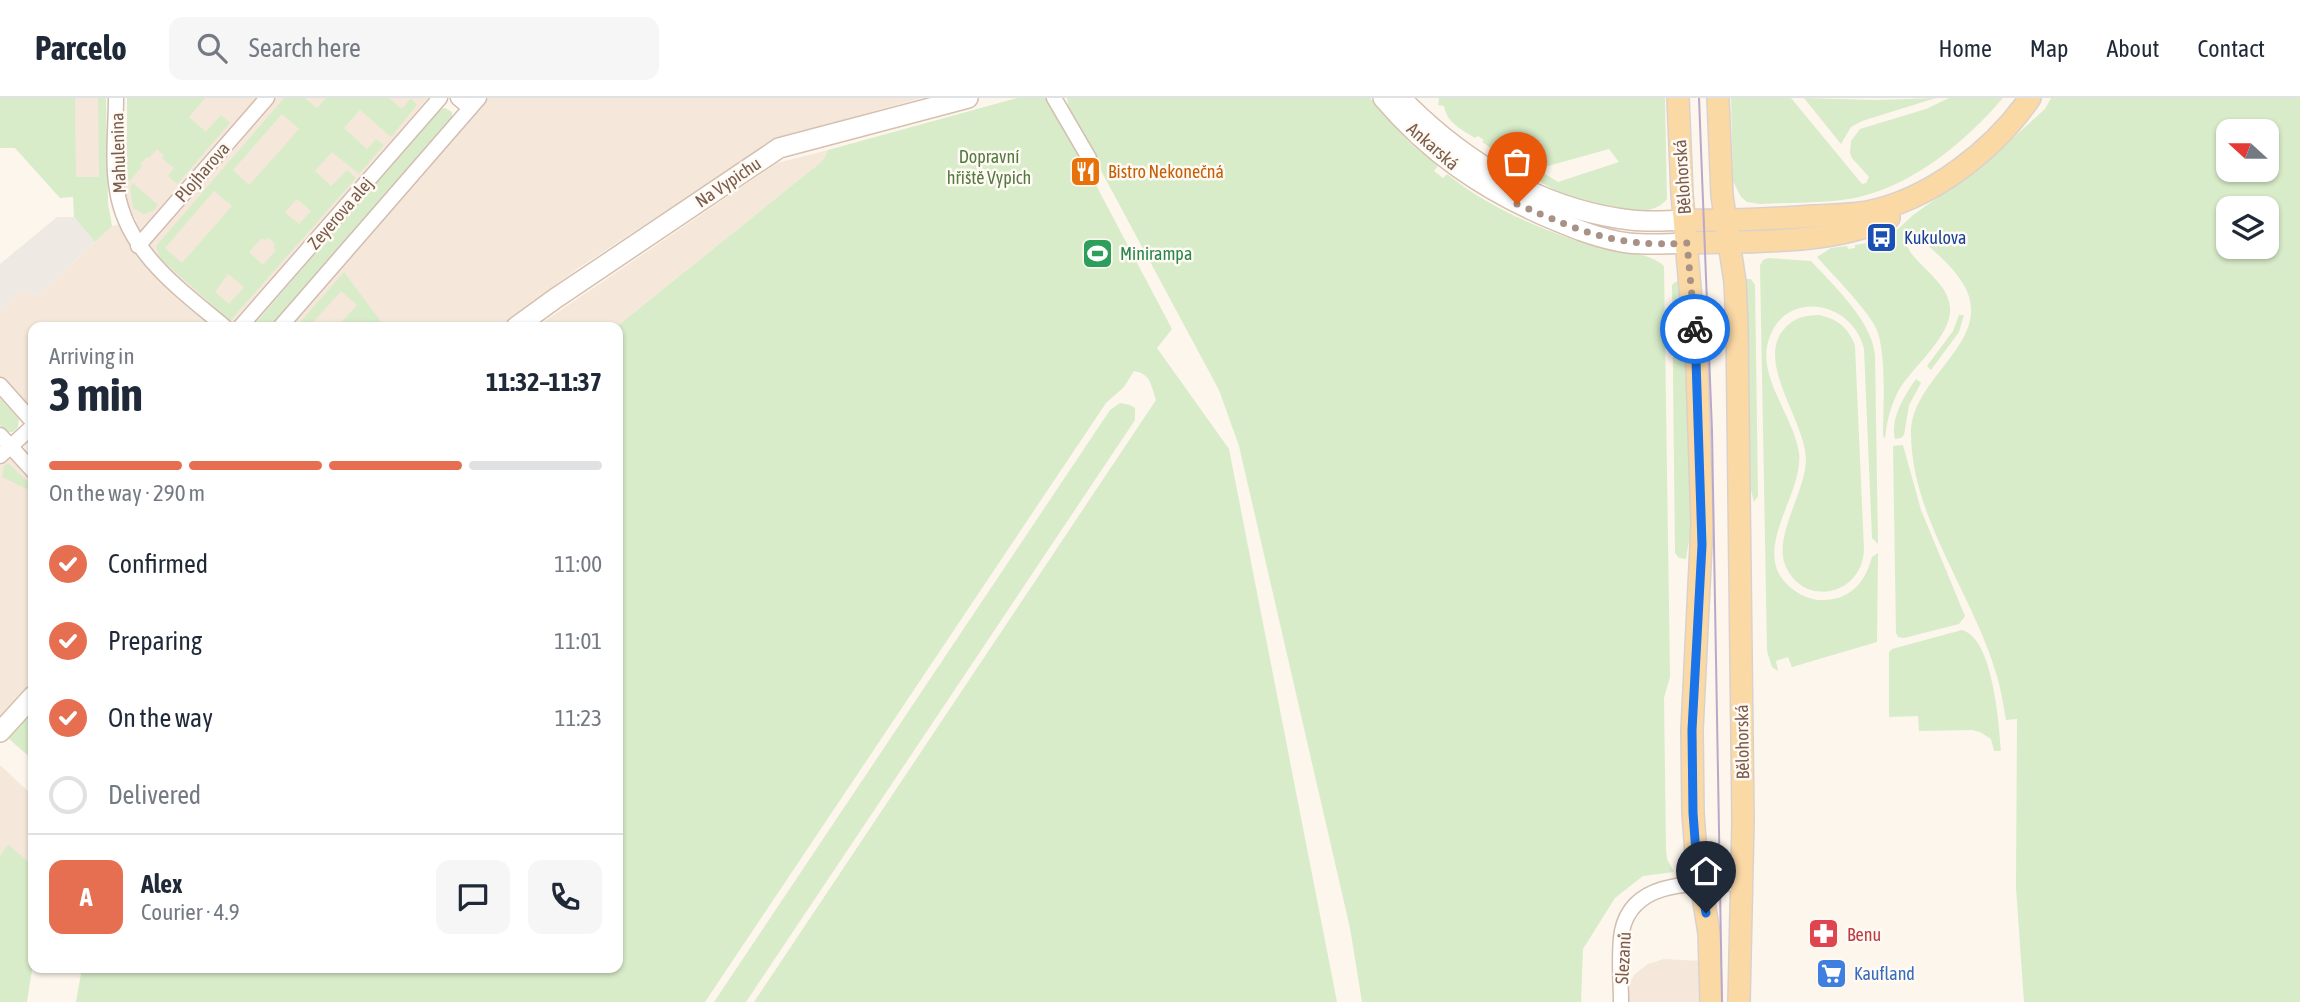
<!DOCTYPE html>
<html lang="en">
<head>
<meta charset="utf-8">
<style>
	:root { --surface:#fff; --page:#f6f6f7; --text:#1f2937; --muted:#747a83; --line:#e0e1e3; --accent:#e76f51 }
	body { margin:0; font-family:"Asap Condensed",sans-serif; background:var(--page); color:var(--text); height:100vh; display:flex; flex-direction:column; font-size:26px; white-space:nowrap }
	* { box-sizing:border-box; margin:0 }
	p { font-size:23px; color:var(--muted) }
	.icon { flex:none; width:38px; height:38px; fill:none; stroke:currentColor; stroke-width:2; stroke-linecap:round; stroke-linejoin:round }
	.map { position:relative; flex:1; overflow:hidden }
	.panel { position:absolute; left:28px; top:224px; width:595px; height:651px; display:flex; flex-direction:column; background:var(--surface); border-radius:14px; box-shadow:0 2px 5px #0004 }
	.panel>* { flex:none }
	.needle { width:46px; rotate:291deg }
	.buttons { position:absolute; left:2216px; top:21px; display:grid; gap:14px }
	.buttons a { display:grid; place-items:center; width:63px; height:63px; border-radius:14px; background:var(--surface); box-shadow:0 2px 5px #0004; font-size:35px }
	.pin { position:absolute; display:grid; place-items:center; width:60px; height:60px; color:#fff; margin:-72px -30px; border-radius:50% 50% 50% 0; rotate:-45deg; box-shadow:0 0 7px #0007 }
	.pin .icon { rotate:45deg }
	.courier { position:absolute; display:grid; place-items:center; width:70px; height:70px; margin:-35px; border:5px solid #1a73e8; border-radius:50%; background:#fff; color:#222; box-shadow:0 2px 9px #0007 }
	.overview em { font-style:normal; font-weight:700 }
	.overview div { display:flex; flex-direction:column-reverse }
	.overview { display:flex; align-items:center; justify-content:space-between; height:119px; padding:0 21px }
	h1 { font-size:46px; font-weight:700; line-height:52px }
	.bar { display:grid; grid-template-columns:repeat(4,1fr); gap:10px 7px; align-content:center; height:84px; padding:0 21px }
	.bar i { height:9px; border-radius:5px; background:var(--line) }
	.bar .active { background:var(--accent) }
	.bar p { grid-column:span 4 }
	.line { display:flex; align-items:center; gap:18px; padding:0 21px; border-top:2px solid var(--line) }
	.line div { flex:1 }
	.round { display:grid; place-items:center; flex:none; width:74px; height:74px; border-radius:14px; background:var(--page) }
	ol { padding:0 21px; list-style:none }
	li { display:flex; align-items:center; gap:21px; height:77px }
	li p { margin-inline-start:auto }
	li .icon { padding:7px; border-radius:50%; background:var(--accent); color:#fff; stroke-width:4 }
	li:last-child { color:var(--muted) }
	li i { width:38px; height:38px; border:4px solid var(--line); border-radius:50% }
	header { display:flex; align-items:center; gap:42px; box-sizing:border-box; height:98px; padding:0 35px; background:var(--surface); border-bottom:2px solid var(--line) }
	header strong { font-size:33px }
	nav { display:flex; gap:38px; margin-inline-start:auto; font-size:24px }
	.search { width:490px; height:63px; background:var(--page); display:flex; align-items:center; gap:18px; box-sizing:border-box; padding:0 24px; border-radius:14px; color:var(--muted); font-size:26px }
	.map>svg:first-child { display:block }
</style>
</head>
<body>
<header>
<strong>Parcelo</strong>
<div class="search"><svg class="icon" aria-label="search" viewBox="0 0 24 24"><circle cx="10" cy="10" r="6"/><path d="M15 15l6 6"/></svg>Search here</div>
<nav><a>Home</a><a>Map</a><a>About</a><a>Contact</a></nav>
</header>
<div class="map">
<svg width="2300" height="904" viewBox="0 0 2300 904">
	<rect width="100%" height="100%" fill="#fdf6ec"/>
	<g fill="#f5e8da">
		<path d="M73,0H100L101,81H73Z"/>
		<path d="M179,0H428L233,229H33V317L0,281V212L22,192L38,198L112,128L137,123L129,111L122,84L124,36L127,37Z"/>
		<path d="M488,0H921L776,41L577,171L499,229H288Z"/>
		<path d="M828,52L824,61L815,69L616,229H536L777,65Z"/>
		<path d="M8,358L13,360L33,381V592L0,627V369L2,362Z"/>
		<path d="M0,667L33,698V768L8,746L0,758Z"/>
		<path d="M1664,861L1703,863L1704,904H1628L1630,884L1635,876L1648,866Z"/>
	</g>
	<path fill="#efe9e4" d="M57,119H74L95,144L38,198L22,192L0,212V166Z"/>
	<g fill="#d8ecc9" fill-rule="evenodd">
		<path d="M0,0H75L76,79H99L98,0H106L108,105L112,128L95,144L74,119L73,99L60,100L15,50H0Z"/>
		<path d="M127,0H205L189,19L206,34L221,17L230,25L177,86L168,78L174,70L162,60L164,57L157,51L149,60L147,59L140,66L142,68L130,83L127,80Z"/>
		<path d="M284,0H305L317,10L326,0H389L402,11L411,0L417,7L391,39L360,12L344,30L367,51L376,41L384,47L359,76L332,54L315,73L331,88L347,72L356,80L230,223L160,160L156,148ZM282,16L299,31L249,87L233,72ZM214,93L232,108L182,165L165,150ZM297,101L311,113L299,126L285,114ZM262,140L265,142L268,140L275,146L273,149L276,152L263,167L249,154ZM228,176L244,189L229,206L215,194Z"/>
		<path d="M1017,0H1050L1172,231L1157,250L1229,351L1337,904H754L1156,302C1151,287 1151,276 1134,273L1124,289L1106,305L705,904H76L82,870H618L616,229L815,69L824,61L828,52Z"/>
		<path d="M1067,0H1370L1410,45L1438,68L1434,73L1443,80L1447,76C1486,108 1539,131 1587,146C1610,154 1647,152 1664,168L1670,579L1664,600L1666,751L1667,761L1674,774L1643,778L1615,800L1583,851L1581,904H1362L1350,830L1239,348L1219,292L1069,13Z"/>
		<path d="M1439,0H1665L1667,101C1647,128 1579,104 1555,92C1529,79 1506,60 1482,44L1484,42L1478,38L1475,40C1461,31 1447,25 1444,8L1438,7ZM1609,51L1619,64L1558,84L1537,71Z"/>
		<path d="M1731,0H1791L1862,86L1866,85L1869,79L1852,60L1850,55L1851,43L1860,31L1926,11L1949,0H2003C1967,42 1917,84 1863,98C1834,106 1791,104 1760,106L1747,104L1741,99L1733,83Z"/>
		<path d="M1804,0L1876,2L1936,0L1862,23L1851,29L1841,46Z"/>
		<path d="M2051,0H2300V904H2024L2016,790L2017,621L2006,622C2003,606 2001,590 1996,575C1973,496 1911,419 1911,335C1911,277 1999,242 1962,184C1950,165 1930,150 1914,135L1910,133L1904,138C1908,166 1947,179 1950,209C1953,236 1914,268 1900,290C1891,306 1887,322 1885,341L1883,337C1883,309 1887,255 1876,230C1866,210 1833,177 1817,159L1831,150L1847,148L1848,151L1855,150V147L1886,142V135L1898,131L1913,117L1982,68L2045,11ZM2228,33H2266V72H2228ZM2228,110H2266V149H2228Z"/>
		<path d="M445,10L452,14V22L271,229H252L440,11Z"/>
		<path d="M133,85L158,107L154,112L144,116L133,110L130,89Z"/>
		<path d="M1768,160L1811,163C1834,188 1872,223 1875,257L1878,446L1872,440L1864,251C1852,201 1782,191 1768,244C1758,280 1794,319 1799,355C1804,398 1747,454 1791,490C1801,498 1813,503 1825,502C1852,501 1866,482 1872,459L1878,455L1877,544L1792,569L1788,559L1776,563L1778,573L1772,569L1767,553L1760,167L1763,162Z"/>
		<path d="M344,174L385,229H337L357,207L341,193L309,229H296Z"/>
		<path d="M1743,181H1751L1755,187L1758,398L1754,404L1747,376Z"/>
		<path d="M1683,183L1694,412L1686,461L1679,460L1675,455L1672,187L1675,184Z"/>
		<path d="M1819,217C1837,221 1848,229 1855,247L1864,452C1862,497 1805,510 1786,469C1772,439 1806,394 1806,361C1805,322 1754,262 1785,230C1794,220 1805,217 1819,217Z"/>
		<path d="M1959,217H1964L1959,234L1931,272L1927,268L1953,233Z"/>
		<path d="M1916,281L1921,285L1909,307L1904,337L1901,340L1895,341C1890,321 1904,298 1916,281Z"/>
		<path d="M0,300L19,321L18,329L13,334H7L0,327Z"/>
		<path d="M1120,305L1130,307L1135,310V322L746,904H714L1110,312Z"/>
		<path d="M1903,347L1921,412L1965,518L1959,526L1904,540L1898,539L1896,535L1893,348Z"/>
		<path d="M8,365L33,389V394L2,379L4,368Z"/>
		<path d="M1962,532C1993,540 1999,626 2001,653H1994L1991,641L1980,634L1972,632L1919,633L1918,618L1889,619V554L1892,551Z"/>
		<path d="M33,613V662L8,640Z"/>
		<path d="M8,746L33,768V865L27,904H0V758Z"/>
	</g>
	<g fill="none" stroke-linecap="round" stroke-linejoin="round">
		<defs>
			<g id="street">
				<path d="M116,0C116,30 112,63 117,92C126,154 181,192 225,229"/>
				<path d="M458,0L470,10"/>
				<path d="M1054,0L1089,60"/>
				<path d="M138,148L267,0"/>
				<path d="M240,229L440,0"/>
				<path d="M280,229L479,0"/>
				<path d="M0,287L33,324"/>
				<path d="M0,337L33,373"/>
				<path d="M0,358L33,328"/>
				<path d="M1621,904C1621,881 1618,855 1622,833C1633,779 1700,786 1742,785"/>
			</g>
			<g id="secondary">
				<path d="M1383,0C1430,55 1481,90 1547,119C1573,130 1599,141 1628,145C1648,147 1668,146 1687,145"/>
				<path d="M1401,0C1462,63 1542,112 1631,122C1648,124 1667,123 1685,122"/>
				<path d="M516,229L556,200L779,50L968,0"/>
				<path d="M0,634L33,598"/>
			</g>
			<g id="primary">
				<path d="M1678,0L1682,96L1697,271L1702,426L1692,632L1693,715L1696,755L1709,835L1711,904"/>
				<path d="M1718,0L1722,98L1735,184L1737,229L1743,722L1739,904"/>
				<path d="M1685,122C1728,123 1770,121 1813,118C1831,117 1849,117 1867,114C1930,102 1994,52 2030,0"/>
				<path d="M1687,145C1751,143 1831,147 1889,120"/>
			</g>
		</defs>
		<use href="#street" stroke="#d1beb0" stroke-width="17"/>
		<use href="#secondary" stroke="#d6c0b0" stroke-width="22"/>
		<use href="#primary" stroke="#dad1cd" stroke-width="24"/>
		<use href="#street" stroke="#fff" stroke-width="14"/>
		<use href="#secondary" stroke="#fff" stroke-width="19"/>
		<use href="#primary" stroke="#fbd9a5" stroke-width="21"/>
		<path stroke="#b9a8c9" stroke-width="2" d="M1699,0L1712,333L1722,904"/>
	</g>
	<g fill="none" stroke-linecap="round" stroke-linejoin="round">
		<path stroke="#a89285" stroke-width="7" stroke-dasharray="0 12.6" d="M1517,106C1580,133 1617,150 1687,145L1695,231"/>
		<path stroke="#1a73e8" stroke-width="9" d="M1695,231L1702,447L1692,632L1693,715L1696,755L1706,815"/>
	</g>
	<defs>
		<symbol id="restaurant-square" viewBox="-11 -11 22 22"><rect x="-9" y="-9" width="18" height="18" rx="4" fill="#e8710a" stroke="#fffaf3"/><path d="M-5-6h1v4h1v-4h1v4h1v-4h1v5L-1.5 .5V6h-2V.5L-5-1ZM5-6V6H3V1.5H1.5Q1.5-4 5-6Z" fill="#fff"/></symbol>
		<symbol id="bus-square" viewBox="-11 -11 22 22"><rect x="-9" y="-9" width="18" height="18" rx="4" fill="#1a4fb4" stroke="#fffaf3"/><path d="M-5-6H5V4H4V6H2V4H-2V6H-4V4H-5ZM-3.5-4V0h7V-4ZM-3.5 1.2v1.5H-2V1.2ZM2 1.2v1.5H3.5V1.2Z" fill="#fff"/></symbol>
		<symbol id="stadium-square" viewBox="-11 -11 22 22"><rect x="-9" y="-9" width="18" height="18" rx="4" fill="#2e9e5b" stroke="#fffaf3"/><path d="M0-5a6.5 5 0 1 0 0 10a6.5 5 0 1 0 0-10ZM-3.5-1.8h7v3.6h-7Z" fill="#fff"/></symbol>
		<symbol id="pharmacy-square" viewBox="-11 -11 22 22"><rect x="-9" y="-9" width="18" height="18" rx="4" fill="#e0444e" stroke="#fffaf3"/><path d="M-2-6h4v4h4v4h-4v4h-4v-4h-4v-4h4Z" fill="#fff"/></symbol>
		<symbol id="supermarket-square" viewBox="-11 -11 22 22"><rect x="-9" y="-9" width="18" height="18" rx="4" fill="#3f7fe0" stroke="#fffaf3"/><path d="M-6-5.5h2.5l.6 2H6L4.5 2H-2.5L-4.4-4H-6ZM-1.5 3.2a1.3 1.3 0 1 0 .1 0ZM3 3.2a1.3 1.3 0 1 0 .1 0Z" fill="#fff"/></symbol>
	</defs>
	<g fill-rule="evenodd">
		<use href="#restaurant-square" x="1068" y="56" width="35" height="35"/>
		<use href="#bus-square" x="1864" y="122" width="35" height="35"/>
		<use href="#stadium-square" x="1080" y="138" width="35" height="35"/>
		<use href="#pharmacy-square" x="1806" y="818" width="35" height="35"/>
		<use href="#supermarket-square" x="1814" y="858" width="35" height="35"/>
	</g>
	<g text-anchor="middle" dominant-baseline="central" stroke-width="5" stroke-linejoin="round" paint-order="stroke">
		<g font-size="18" fill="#7a5c4d" stroke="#fffaf3">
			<text transform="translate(1433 48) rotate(41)">Ankarská</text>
			<text transform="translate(118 55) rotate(-92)">Mahulenina</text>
			<text transform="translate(202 74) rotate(-49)">Plojharova</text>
			<text transform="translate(1682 79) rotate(-94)">Bělohorská</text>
			<text transform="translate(728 84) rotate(-34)">Na Vypichu</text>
			<text transform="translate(340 115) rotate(-49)">Zeyerova alej</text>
			<text transform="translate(1742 644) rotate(-91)">Bělohorská</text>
			<text transform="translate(1623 860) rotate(-87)">Slezanů</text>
		</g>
		<g font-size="18" fill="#537a41" stroke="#fffaf3">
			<text x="989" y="58">Dopravní<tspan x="989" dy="21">hřiště Vypich</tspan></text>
		</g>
		<g font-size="18" fill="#c56008" stroke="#fffaf3" text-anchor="start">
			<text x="1108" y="73">Bistro Nekonečná</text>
		</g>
		<g font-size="18" fill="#164399" stroke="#fffaf3" text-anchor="start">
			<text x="1904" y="139">Kukulova</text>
		</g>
		<g font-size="18" fill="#27864d" stroke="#fffaf3" text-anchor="start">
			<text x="1120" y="155">Minirampa</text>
		</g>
		<g font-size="18" fill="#be3a42" stroke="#fffaf3" text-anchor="start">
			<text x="1847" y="836">Benu</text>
		</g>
		<g font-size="18" fill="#366cbe" stroke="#fffaf3" text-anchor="start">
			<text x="1854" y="875">Kaufland</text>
		</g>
	</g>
</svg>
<div class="buttons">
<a><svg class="needle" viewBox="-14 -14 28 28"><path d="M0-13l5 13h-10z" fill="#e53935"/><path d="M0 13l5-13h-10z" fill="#747a83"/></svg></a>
<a><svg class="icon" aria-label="layers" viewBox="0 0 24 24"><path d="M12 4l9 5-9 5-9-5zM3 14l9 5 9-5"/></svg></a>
</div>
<div class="pin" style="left:1517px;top:106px;background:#ea580c"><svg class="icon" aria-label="bag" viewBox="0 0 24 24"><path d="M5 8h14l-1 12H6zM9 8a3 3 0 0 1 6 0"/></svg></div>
<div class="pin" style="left:1706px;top:815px;background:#1f2937"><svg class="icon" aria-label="home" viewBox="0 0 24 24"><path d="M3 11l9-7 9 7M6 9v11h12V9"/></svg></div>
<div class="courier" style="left:1695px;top:231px"><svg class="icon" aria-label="bike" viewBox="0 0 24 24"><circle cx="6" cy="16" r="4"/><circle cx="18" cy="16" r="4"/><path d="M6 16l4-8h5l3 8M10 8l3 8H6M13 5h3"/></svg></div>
<section class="panel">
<div class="overview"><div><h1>3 min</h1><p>Arriving in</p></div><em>11:32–11:37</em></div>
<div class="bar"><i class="active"></i><i class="active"></i><i class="active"></i><i></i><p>On the way · 290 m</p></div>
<ol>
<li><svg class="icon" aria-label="check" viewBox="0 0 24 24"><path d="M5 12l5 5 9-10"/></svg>Confirmed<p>11:00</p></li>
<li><svg class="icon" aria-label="check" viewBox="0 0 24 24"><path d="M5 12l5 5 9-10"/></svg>Preparing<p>11:01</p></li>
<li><svg class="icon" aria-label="check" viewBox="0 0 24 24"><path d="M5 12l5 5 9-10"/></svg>On the way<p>11:23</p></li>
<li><i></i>Delivered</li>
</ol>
<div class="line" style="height:126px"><b class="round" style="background:var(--accent);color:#fff">A</b><div><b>Alex</b><p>Courier · 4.9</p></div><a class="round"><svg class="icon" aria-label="chat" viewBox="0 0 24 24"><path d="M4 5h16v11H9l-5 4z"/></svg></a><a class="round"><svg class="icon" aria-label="phone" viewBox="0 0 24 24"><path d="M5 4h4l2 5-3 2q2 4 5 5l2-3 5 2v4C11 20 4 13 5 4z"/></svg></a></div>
</section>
</div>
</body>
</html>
